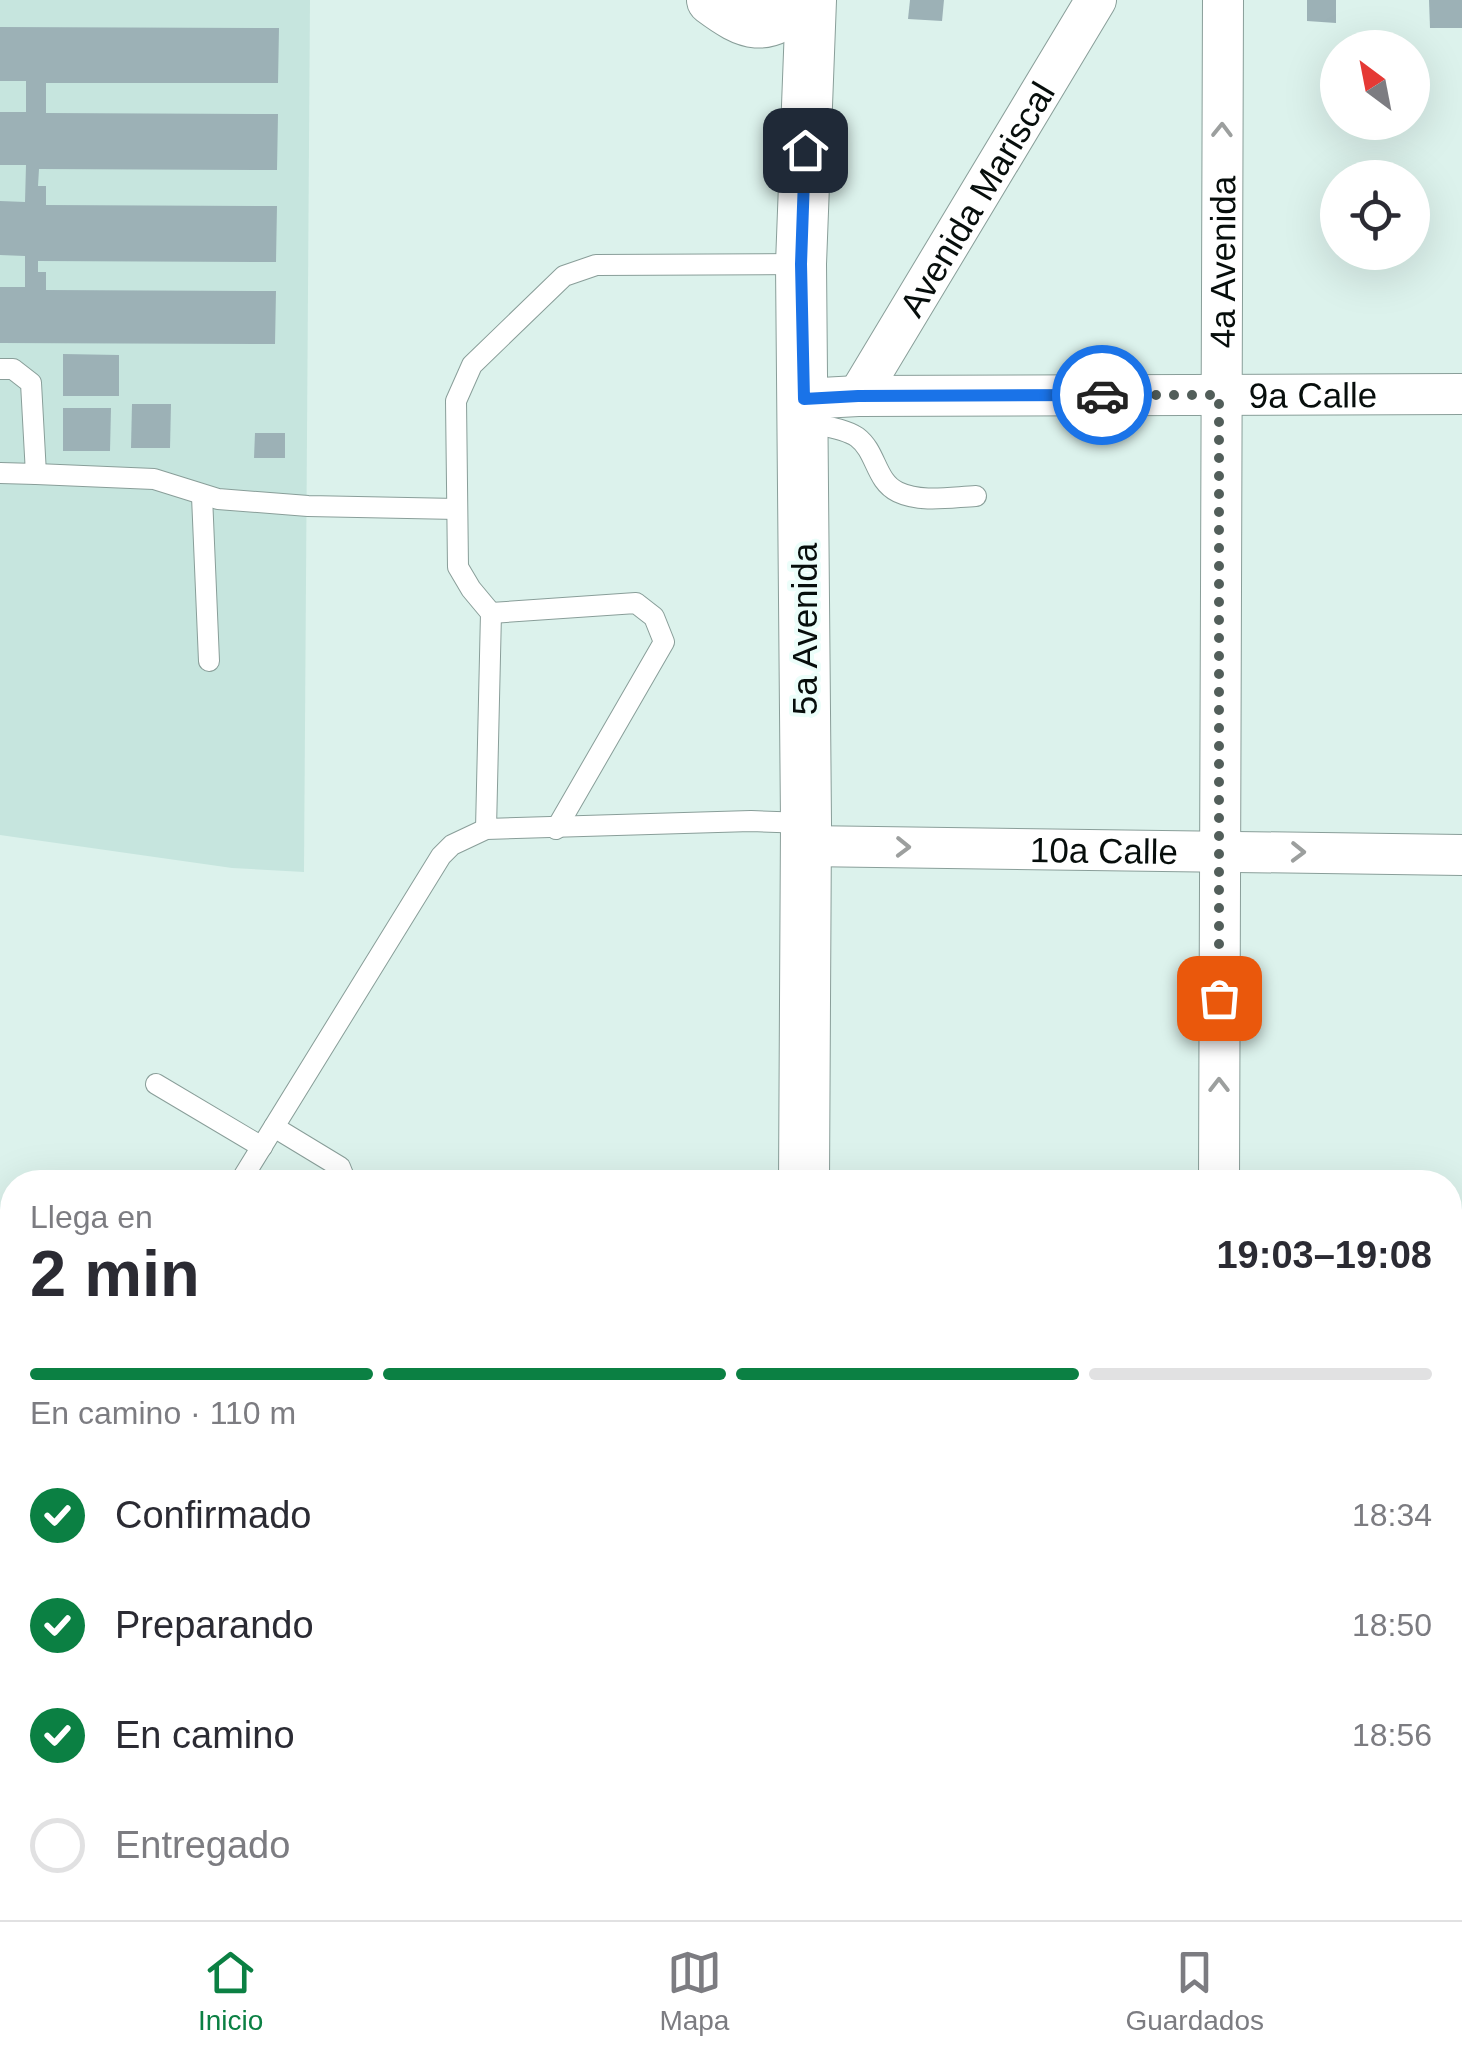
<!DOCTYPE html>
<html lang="es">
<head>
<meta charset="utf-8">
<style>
	:root { --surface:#fff; --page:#f2f2f3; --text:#2b2b33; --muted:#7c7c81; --line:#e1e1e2; --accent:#0b8043 }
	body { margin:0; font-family:Arial,sans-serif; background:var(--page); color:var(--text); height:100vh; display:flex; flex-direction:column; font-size:38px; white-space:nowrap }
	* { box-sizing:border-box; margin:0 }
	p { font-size:32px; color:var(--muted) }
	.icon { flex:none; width:55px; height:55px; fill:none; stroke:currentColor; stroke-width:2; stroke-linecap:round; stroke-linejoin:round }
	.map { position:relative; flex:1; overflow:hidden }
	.sheet { position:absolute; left:0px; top:1170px; width:1462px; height:750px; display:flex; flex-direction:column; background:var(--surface); border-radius:40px 40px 0 0; box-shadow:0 10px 40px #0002 }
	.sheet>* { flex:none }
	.needle { width:65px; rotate:328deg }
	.fabs { position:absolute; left:1320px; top:30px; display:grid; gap:20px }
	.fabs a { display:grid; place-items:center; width:110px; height:110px; border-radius:50%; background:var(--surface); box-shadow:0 10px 40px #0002; font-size:50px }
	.pin { position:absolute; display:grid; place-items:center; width:85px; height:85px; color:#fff; margin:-42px; border-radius:20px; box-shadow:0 5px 15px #0006 }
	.courier { position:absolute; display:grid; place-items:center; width:100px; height:100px; margin:-50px; border:8px solid #1a73e8; border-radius:50%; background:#fff; color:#222; box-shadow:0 2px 12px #0007 }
	.head em { font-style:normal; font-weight:800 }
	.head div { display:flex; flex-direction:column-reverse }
	.head { display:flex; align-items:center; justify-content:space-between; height:170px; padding:0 30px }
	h1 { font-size:65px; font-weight:800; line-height:75px }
	.bar { display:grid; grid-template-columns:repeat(4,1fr); gap:15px 10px; align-content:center; height:120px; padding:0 30px }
	.bar i { height:12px; border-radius:8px; background:var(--line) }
	.bar .on { background:var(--accent) }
	.bar p { grid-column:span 4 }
	ol { padding:0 30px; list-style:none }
	li { display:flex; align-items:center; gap:30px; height:110px }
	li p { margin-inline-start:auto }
	li .icon { padding:10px; border-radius:50%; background:var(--accent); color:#fff; stroke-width:4 }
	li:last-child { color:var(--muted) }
	li i { width:55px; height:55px; border:5px solid var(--line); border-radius:50% }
	.tabs { display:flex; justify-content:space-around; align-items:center; height:140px; border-top:2px solid var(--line); background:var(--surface); font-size:28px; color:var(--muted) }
	.tabs a { display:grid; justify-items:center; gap:5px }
	.tabs .on { color:var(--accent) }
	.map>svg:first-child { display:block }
</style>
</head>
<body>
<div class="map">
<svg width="1462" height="1920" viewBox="0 0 1462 1920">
	<rect width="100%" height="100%" fill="#dcf2ec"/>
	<g fill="#c6e5de">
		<path d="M0,0H310L304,872L232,868L0,835Z"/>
		<path d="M12,1866V1908H317V1920H0V1867Z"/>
	</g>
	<g fill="#9cb1b6">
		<path d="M910,0H944L942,21L908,19Z"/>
		<path d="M1307,0H1336V23L1307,21Z"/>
		<path d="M1429,0H1462V28H1430Z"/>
		<path d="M0,27L279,28L278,83H46V113L278,114L277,170L39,169L38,186H46V205L277,206L276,262L38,261V272H46V290L276,291L275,344L0,343V287H25V256L0,255V201L25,202L26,165H0V112H26V81H0Z"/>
		<path d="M63,354L119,355V396H63Z"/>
		<path d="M132,404H171L170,448H131Z"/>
		<path d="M63,408H111L110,451H63Z"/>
		<path d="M255,433H285V458H254Z"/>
		<path d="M1462,1690V1770L1450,1771V1691Z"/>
	</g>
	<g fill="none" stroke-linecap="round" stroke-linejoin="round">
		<defs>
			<g id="service">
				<path d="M0,369H13L31,383L36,474L0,473"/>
				<path d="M805,422C821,426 844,428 857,437C877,452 875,481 898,492C921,503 952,497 976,496"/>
				<path d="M36,474L154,479L218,499L308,506L457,509"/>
				<path d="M202,496L209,661"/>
				<path d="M491,613L636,603L654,617L664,642L556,829"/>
				<path d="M486,829L491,613L471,589L458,567L456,401L472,365L564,276L596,265L801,264"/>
				<path d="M156,1084L262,1147"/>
				<path d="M274,1127L340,1167L346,1182"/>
				<path d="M240,1182L441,856L452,845L486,829L751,821L806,823"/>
				<path d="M891,1920V1912"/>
				<path d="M1430,1920L1433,1908"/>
			</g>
			<g id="minor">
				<path id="s1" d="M858,396L1096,0"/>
				<path id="s2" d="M803,399L858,396L1462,394"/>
				<path id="s3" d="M806,846L1462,855"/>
				<path id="s4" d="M1219,1182L1223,0"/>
				<path d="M1450,1401H1462"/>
				<path d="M1450,1855H1462"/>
				<path d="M1219,1908V1920"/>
			</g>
			<g id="tertiary">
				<path d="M712,0C747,26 766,34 800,0"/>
				<path d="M804,1182L806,823L801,264L811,0"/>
				<path d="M805,1920V1908"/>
			</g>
		</defs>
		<use href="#service" stroke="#899e99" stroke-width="22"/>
		<use href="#minor" stroke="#899e99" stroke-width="42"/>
		<use href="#tertiary" stroke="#899e99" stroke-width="52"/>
		<use href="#service" stroke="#fff" stroke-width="20"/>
		<use href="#minor" stroke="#fff" stroke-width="40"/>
		<use href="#tertiary" stroke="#fff" stroke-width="50"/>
	</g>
	<defs><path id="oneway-chevron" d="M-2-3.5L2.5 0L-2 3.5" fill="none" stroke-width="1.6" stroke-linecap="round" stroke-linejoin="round" transform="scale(2.5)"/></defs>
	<g stroke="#9c9f9e">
		<use href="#oneway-chevron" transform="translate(1222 130) rotate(-89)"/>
		<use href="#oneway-chevron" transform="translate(903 847) rotate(1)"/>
		<use href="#oneway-chevron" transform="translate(1298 852) rotate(1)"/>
		<use href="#oneway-chevron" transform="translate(1219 1085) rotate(-90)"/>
	</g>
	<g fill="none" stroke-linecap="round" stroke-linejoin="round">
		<path stroke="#525e5a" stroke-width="10" stroke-dasharray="0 18" d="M1102,395H1219V998"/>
		<path stroke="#1a73e8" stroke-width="12" d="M805,150L801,264L804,399L858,396L1102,395"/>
	</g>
	<g text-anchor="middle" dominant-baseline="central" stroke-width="8" stroke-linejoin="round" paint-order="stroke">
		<g font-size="35" fill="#070e0c" stroke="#ecfefa">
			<text stroke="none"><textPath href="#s1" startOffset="230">Avenida Mariscal</textPath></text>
			<text stroke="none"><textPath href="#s4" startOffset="920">4a Avenida</textPath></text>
			<text stroke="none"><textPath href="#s2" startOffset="510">9a Calle</textPath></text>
			<text transform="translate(804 629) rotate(-90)">5a Avenida</text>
			<text stroke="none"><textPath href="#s3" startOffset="298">10a Calle</textPath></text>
		</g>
	</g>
</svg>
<div class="fabs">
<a><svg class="needle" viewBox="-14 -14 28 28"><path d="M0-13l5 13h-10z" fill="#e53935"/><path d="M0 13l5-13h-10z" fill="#7c7c81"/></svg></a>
<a><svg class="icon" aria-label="locate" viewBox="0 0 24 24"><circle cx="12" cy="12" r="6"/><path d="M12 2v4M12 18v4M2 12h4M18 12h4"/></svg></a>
</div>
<div class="pin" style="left:1219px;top:998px;background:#ea580c"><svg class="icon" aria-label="bag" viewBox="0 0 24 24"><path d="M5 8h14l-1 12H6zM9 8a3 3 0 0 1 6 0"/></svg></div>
<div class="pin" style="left:805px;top:150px;background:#1f2937"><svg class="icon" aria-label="home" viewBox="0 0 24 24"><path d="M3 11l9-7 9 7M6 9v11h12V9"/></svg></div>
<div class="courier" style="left:1102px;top:395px"><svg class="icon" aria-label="car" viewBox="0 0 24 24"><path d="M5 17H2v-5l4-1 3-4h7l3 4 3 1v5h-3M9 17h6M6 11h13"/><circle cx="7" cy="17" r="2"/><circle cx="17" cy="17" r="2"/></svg></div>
<section class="sheet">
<div class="head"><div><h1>2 min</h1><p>Llega en</p></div><em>19:03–19:08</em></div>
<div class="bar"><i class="on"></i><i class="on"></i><i class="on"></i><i></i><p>En camino · 110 m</p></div>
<ol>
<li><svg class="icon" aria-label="check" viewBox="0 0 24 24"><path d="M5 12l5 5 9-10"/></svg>Confirmado<p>18:34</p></li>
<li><svg class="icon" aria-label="check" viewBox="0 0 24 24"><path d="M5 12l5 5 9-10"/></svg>Preparando<p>18:50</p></li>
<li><svg class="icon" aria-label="check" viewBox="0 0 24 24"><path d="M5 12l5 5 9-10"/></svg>En camino<p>18:56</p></li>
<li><i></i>Entregado</li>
</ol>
</section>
</div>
<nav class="tabs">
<a class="on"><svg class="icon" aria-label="home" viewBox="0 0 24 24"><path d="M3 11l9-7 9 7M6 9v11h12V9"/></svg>Inicio</a>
<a><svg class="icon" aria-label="map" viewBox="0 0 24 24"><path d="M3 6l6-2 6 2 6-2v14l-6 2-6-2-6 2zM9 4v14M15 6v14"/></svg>Mapa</a>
<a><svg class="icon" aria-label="saved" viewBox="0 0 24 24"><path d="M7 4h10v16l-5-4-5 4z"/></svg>Guardados</a>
</nav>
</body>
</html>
